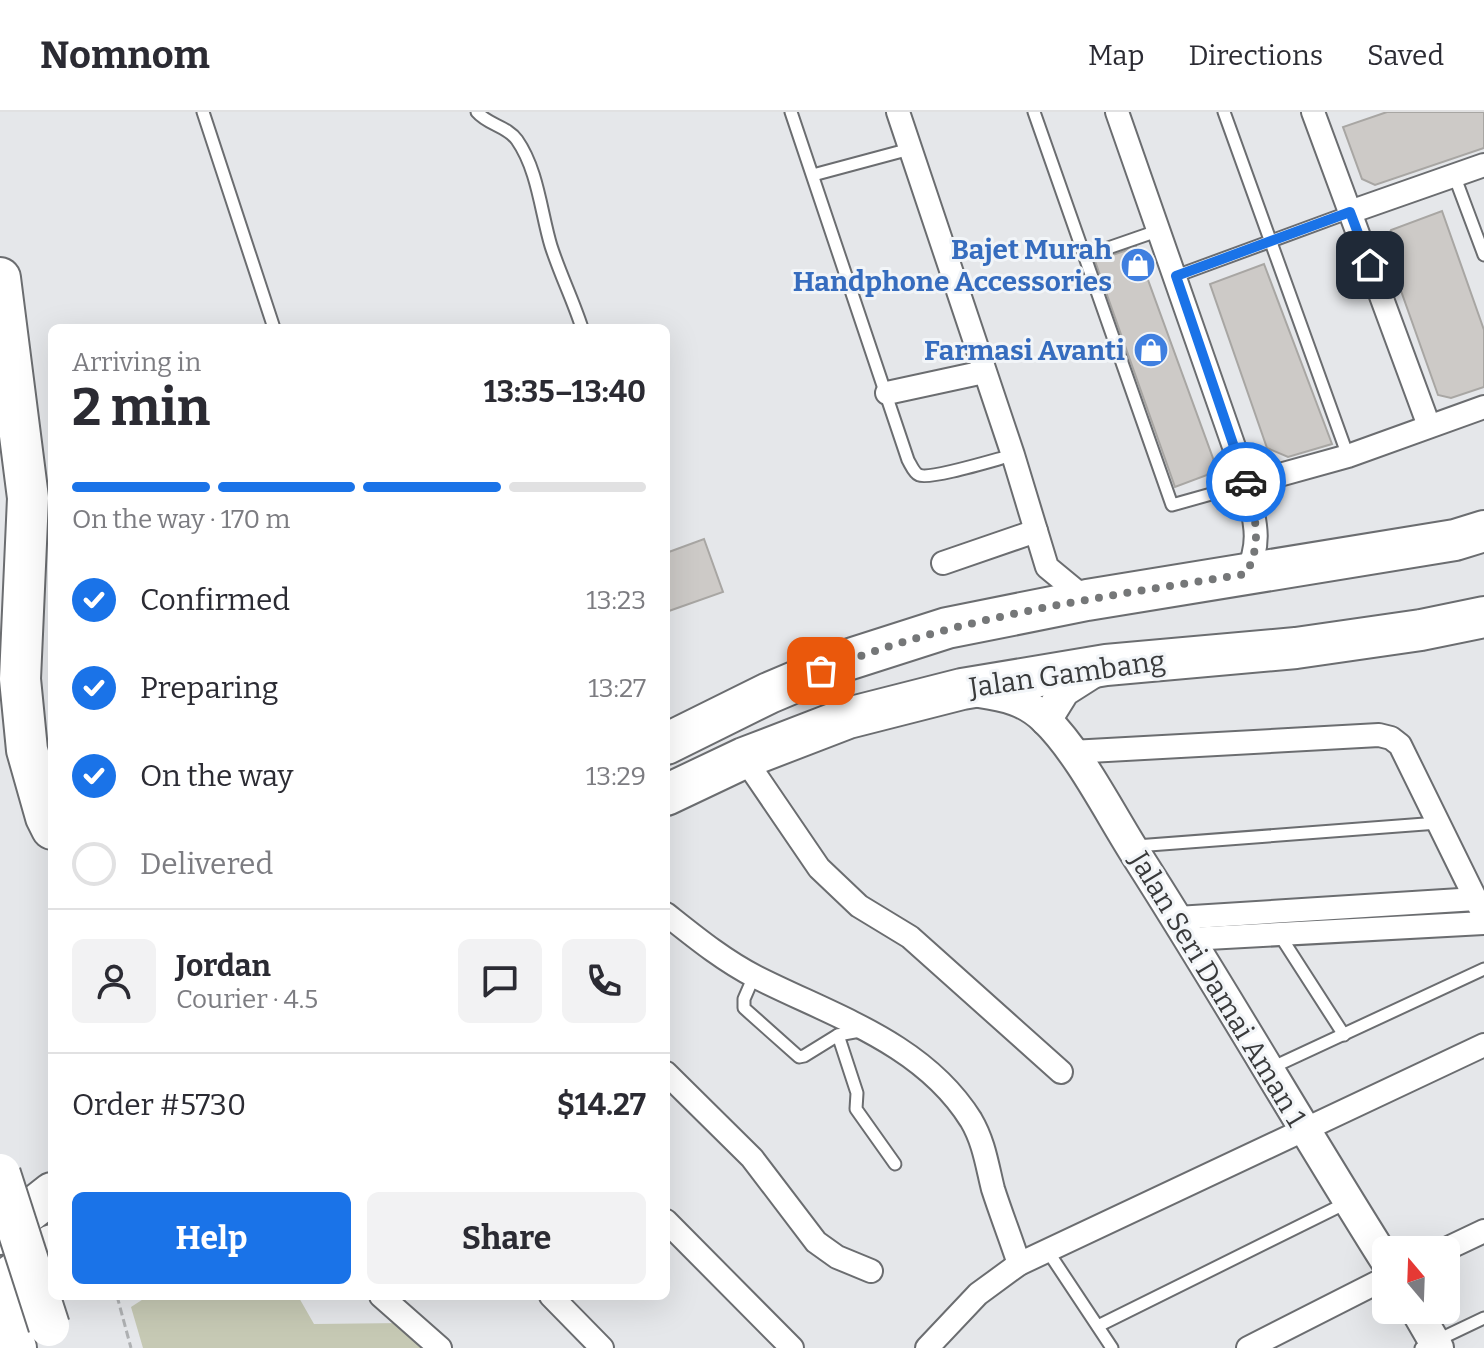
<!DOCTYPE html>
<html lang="en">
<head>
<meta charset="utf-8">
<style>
	:root { --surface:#fff; --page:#f2f2f3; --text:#2b2b33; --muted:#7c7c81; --line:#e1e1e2; --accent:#1a73e8 }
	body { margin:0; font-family:Bitter,serif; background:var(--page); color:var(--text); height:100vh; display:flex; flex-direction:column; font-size:30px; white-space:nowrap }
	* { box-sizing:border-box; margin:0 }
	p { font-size:26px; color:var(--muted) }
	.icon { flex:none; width:44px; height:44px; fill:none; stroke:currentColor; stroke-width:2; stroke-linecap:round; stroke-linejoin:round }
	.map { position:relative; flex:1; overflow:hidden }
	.drawer { position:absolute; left:48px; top:212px; width:622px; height:976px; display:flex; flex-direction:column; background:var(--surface); border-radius:12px; box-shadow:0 8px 32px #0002 }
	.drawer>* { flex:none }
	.needle { width:52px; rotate:341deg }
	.tools { position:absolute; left:1372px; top:1124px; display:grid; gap:16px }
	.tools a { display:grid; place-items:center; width:88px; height:88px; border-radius:12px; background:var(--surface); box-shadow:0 8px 32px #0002; font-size:40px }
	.pin { position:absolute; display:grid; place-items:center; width:68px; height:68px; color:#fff; margin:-34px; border-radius:16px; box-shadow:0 4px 12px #0006 }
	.courier { position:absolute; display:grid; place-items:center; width:80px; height:80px; margin:-40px; border:6px solid #1a73e8; border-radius:50%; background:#fff; color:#222; box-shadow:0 2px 10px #0007 }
	.head em { font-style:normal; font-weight:700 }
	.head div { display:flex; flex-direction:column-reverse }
	.head { display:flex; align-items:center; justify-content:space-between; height:136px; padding:0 24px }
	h1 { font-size:52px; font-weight:700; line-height:60px }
	.bar { display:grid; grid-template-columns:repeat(4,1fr); gap:12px 8px; align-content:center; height:96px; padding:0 24px }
	.bar i { height:10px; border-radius:6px; background:var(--line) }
	.bar .current { background:var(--accent) }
	.bar p { grid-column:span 4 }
	.line { display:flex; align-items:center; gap:20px; padding:0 24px; border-top:2px solid var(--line) }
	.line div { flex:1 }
	.round { display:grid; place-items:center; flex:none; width:84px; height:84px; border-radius:12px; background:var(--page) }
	ol { padding:0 24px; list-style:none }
	li { display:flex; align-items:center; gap:24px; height:88px }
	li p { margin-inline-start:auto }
	li .icon { padding:8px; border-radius:50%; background:var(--accent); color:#fff; stroke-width:4 }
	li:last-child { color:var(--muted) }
	li i { width:44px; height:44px; border:4px solid var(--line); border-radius:50% }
	.cta { display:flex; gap:16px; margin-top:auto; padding:16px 24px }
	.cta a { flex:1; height:92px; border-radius:12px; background:var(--accent); color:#fff; font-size:32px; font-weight:700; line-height:92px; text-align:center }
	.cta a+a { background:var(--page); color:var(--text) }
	header { display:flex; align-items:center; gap:48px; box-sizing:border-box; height:112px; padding:0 40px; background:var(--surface); border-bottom:2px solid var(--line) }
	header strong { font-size:38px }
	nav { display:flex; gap:44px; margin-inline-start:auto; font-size:28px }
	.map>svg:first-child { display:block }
</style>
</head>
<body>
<header>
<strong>Nomnom</strong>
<nav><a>Map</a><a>Directions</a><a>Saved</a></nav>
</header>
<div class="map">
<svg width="1484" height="1236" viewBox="0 0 1484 1236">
	<rect width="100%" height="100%" fill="#e5e7ea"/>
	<path fill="#c6c9b4" d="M148,1184H298L314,1212L404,1211L430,1236H143L131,1195Z"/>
	<g fill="#cdcac7" stroke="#a8a6a3" stroke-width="2">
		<path d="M1387,0H1484V36L1375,73L1362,67L1343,15Z"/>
		<path d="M1442,99L1484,218V275L1451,286L1438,283L1384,131L1391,118Z"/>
		<path d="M1136,135L1214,349L1207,363L1175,375L1095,149Z"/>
		<path d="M1264,152L1332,332L1288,345L1267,336L1210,172Z"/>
		<path d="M704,427L723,480L666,500V441Z"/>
	</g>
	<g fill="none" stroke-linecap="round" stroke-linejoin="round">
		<defs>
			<g id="lane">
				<path d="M203,0L274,216"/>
				<path d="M477,0C488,13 507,14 517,28C538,58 541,101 551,134C560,162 573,188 582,216"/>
				<path d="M791,0L908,348C911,353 914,361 919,363C930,368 997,347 1013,343"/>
				<path d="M1034,0L1172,393L1247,372"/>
				<path d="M1224,0L1348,344"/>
				<path d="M813,63L910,37"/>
				<path d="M1454,63L1484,143"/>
				<path d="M1085,144L1160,118"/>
				<path d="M1176,164L1350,100"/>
				<path d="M1136,734L1438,711"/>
				<path d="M1279,822L1344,923"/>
				<path d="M754,864L744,887V896L799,945L804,944L838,923L860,919"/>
				<path d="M838,923L857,981L856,997L895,1052"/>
				<path d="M1271,956L1484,857"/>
				<path d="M1047,1138L1112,1236"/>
				<path d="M1098,1214L1348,1090"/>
				<path d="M1421,1236L1484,1206"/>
			</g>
			<g id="street">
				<path d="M898,0L1013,343L1047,455L1087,488"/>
				<path d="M1117,0L1247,372C1254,407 1263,429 1246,462"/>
				<path d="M1313,0L1429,314"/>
				<path d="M1350,100L1484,53"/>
				<path d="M887,281L984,260"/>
				<path d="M1247,372L1348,344L1484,295"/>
				<path d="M943,451L1036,419"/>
				<path d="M1071,640L1379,623L1391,626L1400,633L1484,804"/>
				<path d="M744,646L819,756L859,794L910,825L1061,960"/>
				<path d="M666,802C695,825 723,848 756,865C833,904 923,931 971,1008C984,1030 987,1053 993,1077C1001,1102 1011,1127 1019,1152"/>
				<path d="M1177,806L1476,787"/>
				<path d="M1189,827L1484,811"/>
				<path d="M666,961L752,1046L816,1130L837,1145L871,1159"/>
				<path d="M666,1109L792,1236"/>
				<path d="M1444,1138L1484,1119"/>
				<path d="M381,1184L440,1236"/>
				<path d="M551,1184L602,1236"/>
				<path d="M927,1236L978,1182L1019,1152L1484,933"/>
				<path d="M1248,1236L1386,1166"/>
			</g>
			<g id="secondary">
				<path d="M979,580C1005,584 1026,588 1045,607C1081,642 1111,704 1139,747C1224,880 1302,1016 1386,1149"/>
				<path d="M1046,608L1064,579L1097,558"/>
				<path d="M1416,1198L1438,1236"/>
			</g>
			<g id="highway">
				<path d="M0,166L28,386L20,567L27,638L46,705L52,717"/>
				<path d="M666,632L769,581L847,548L947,516L1087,488L1455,428L1484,419"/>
				<path d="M666,683L744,646L848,606L962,577L1106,553L1296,536L1421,518L1484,505"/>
				<path d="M0,1122L52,1081"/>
				<path d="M0,1172L52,1133"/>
				<path d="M0,1191L16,1236"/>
			</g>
		</defs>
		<use href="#lane" stroke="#6b6d70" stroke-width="15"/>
		<use href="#street" stroke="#6b6d70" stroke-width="26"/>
		<use href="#secondary" stroke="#6b6d70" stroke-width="34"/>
		<use href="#highway" stroke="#6b6d70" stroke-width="44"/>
		<path stroke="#afb1b3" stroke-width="3" stroke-dasharray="8 4" stroke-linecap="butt" d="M117,1184L131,1236"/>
		<use href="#lane" stroke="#fff" stroke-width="11"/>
		<use href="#street" stroke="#fff" stroke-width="22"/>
		<use href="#secondary" stroke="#fff" stroke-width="30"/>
		<use href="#highway" stroke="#fff" stroke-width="40"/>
		<defs>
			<path id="highway-bridge" d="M0,1062L49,1214"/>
		</defs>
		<use href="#highway-bridge" stroke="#6b6d70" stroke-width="44" stroke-linecap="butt"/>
		<use href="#highway-bridge" stroke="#fff" stroke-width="40"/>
	</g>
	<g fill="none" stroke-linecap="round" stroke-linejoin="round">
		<path stroke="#757778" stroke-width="8" stroke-dasharray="0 14.4" d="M821,559C956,504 1102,485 1246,462C1263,430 1255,404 1246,370"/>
		<path stroke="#1a73e8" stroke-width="10" d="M1246,370L1176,164L1350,100L1370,153"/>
	</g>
	<defs>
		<symbol id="shop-disc" viewBox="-11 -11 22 22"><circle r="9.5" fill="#3f7fe0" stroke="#f2f5f8"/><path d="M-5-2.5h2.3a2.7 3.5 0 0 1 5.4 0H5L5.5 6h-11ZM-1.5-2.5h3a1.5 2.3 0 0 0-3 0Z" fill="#fff"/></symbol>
	</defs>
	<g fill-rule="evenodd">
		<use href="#shop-disc" x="1118" y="133" width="40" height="40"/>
		<use href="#shop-disc" x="1131" y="218" width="40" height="40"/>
	</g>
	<g text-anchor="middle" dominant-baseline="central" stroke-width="6" stroke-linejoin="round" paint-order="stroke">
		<g font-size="28" font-weight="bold" fill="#366cbe" stroke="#f2f5f8" text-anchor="end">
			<text x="1112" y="137">Bajet Murah<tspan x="1112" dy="32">Handphone Accessories</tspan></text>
			<text x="1125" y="238">Farmasi Avanti</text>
		</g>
		<g font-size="28" fill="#393a3b" stroke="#f2f5f8">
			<text transform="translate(1067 562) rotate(-8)">Jalan Gambang</text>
			<text transform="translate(1218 877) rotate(59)">Jalan Seri Damai Aman 1</text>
		</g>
	</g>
</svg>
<div class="tools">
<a><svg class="needle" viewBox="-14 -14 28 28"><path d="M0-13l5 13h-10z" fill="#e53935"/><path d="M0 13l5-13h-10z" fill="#7c7c81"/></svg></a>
</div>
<div class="pin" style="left:821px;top:559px;background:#ea580c"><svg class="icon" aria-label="bag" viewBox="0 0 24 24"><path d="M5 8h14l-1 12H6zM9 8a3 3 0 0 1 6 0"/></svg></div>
<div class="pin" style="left:1370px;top:153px;background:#1f2937"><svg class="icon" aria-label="home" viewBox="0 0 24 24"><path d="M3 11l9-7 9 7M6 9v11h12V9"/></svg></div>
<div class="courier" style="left:1246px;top:370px"><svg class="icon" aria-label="car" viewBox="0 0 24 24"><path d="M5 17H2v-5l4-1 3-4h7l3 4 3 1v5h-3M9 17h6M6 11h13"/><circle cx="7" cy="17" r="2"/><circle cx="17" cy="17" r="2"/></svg></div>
<section class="drawer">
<div class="head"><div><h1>2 min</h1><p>Arriving in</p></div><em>13:35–13:40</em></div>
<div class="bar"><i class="current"></i><i class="current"></i><i class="current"></i><i></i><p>On the way · 170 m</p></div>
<ol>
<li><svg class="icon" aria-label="check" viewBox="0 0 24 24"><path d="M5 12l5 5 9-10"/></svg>Confirmed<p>13:23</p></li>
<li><svg class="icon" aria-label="check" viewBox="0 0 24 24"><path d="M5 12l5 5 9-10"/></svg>Preparing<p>13:27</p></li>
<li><svg class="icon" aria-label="check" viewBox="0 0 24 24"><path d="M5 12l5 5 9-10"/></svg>On the way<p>13:29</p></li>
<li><i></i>Delivered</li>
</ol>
<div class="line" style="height:144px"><a class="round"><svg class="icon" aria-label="person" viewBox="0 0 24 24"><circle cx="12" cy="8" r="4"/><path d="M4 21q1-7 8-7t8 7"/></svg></a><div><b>Jordan</b><p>Courier · 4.5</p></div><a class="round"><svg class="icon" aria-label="chat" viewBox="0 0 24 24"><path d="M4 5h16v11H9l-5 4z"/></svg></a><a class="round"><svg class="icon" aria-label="phone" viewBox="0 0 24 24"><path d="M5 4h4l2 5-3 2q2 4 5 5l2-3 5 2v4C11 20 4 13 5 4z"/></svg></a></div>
<div class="line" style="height:104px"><div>Order #5730</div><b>$14.27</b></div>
<div class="cta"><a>Help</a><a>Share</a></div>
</section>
</div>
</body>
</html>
